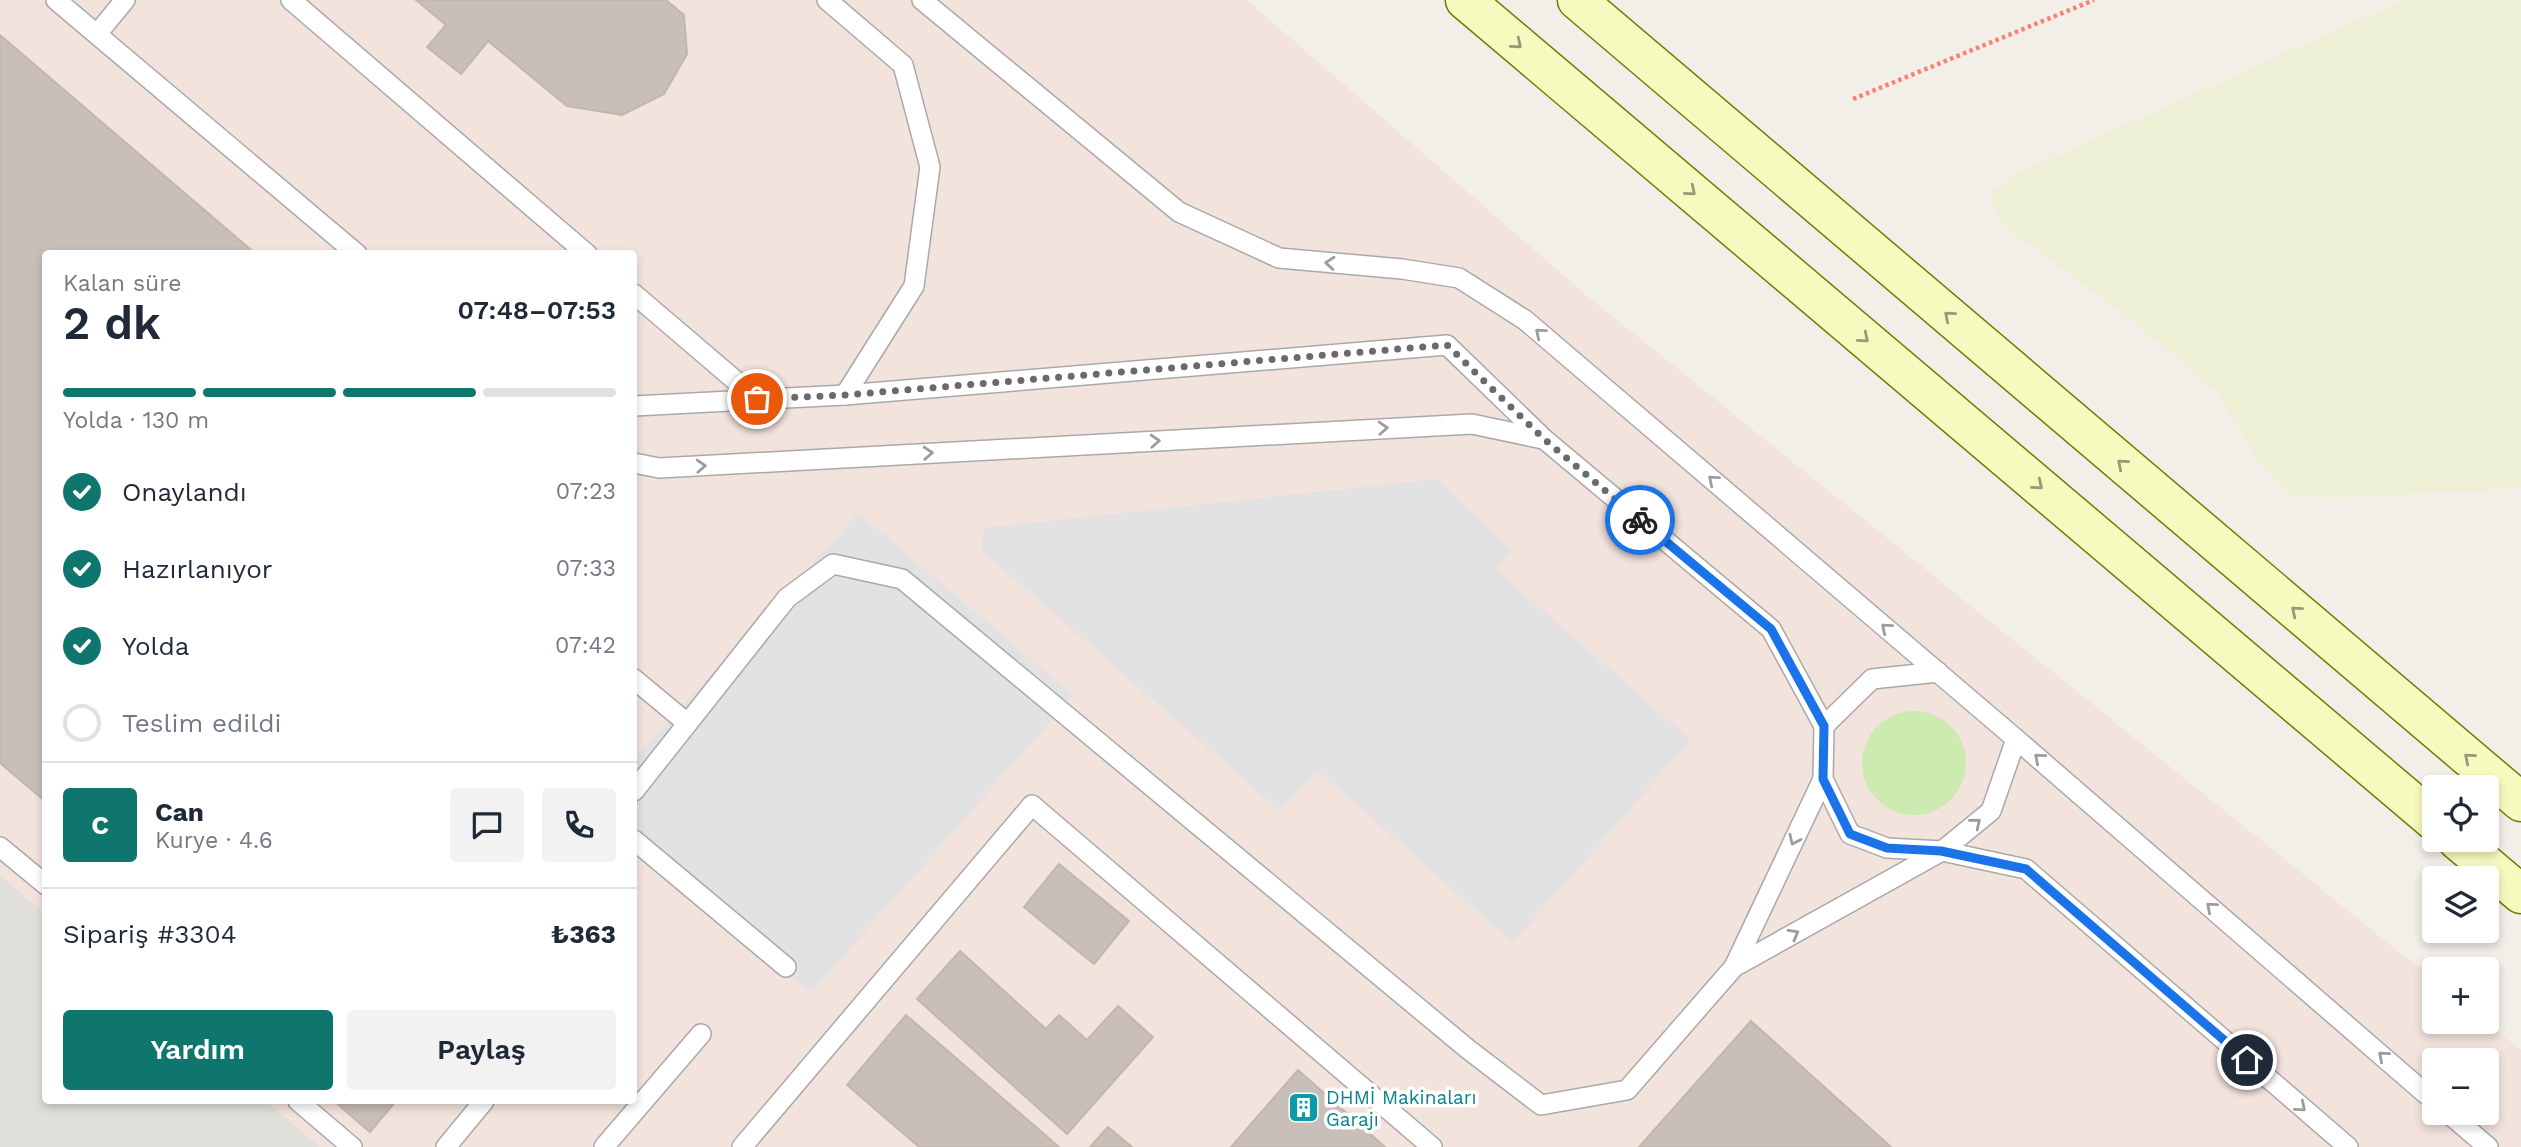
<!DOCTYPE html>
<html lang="tr">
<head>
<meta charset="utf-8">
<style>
	:root { --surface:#fff; --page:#f2f2f3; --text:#1f2937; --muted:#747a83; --line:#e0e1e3; --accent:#0f766e }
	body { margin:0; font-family:"Work Sans",sans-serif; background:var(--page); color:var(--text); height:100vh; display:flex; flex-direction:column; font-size:26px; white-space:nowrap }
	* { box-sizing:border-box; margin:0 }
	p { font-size:23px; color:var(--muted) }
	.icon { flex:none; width:38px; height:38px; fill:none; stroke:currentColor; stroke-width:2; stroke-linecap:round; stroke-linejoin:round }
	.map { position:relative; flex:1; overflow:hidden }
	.drawer { position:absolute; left:42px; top:250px; width:595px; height:854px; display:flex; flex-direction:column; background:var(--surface); border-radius:7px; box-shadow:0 4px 10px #0003 }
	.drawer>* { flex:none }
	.buttons { position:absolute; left:2422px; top:775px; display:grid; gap:14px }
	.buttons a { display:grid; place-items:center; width:77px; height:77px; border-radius:7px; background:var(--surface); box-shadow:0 4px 10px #0003; font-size:35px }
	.pin { position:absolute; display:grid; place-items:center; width:60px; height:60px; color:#fff; margin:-30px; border:4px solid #fff; border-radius:50%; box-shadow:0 2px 7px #0007 }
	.courier { position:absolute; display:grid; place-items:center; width:70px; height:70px; margin:-35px; border:5px solid #1a73e8; border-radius:50%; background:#fff; color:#222; box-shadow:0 2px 9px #0007 }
	.overview em { font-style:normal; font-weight:600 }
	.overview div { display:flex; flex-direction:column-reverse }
	.overview { display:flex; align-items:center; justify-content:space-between; height:119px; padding:0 21px }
	h1 { font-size:46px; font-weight:600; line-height:52px }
	.bar { display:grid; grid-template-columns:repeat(4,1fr); gap:10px 7px; align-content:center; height:84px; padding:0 21px }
	.bar i { height:9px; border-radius:5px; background:var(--line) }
	.bar .current { background:var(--accent) }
	.bar p { grid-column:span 4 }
	.line { display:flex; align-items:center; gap:18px; padding:0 21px; border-top:2px solid var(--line) }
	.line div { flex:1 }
	.round { display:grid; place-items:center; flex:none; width:74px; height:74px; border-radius:7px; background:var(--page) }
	ol { padding:0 21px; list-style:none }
	li { display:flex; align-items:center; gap:21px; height:77px }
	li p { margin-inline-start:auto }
	li .icon { padding:7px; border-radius:50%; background:var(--accent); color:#fff; stroke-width:4 }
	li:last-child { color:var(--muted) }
	li i { width:38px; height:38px; border:4px solid var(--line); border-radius:50% }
	.cta { display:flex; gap:14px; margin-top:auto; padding:14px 21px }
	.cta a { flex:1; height:80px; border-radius:7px; background:var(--accent); color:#fff; font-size:28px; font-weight:600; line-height:80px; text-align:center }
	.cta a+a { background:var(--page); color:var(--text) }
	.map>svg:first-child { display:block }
</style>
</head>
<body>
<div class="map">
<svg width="2521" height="1147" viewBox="0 0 2521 1147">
	<rect width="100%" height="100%" fill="#f2efe9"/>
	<path fill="#f3e3dd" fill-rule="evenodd" d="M0,0H1247L1585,294L2434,980V1022H2486L2521,1050V1147H0ZM46,254H634V1101H46ZM2434,1060H2487V1113H2434Z"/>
	<path fill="#e1dfda" d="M0,875L45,914L46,1101H266L320,1147H0Z"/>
	<path fill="#eef0d5" d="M2409,0H2521V488L2344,498L2290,496L2256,458L2216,391L2134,322L2003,225L1989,194L2016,174L2372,14Z"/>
	<circle fill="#cdebb0" cx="1914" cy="763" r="52"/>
	<g fill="#e2e2e2">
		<path d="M1437,479L1512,551L1496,569L1691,740L1513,943L1317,770L1280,811L981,550L984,528Z"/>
		<path d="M858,513L1074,695L811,993L634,838V759Z"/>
	</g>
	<g fill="#c7bfb8" stroke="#c4b6ab" stroke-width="2">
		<path d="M416,0H666L684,15L687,54L664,94L622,115L567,106L488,41L461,74L427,47L446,25Z"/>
		<path d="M0,35L256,254H46V802L0,763Z"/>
		<path d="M1059,864L1129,921L1094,964L1024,907Z"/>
		<path d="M960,951L1046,1029L1059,1015L1087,1040L1118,1006L1153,1037L1067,1134L917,999Z"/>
		<path d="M906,1015L1059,1147H919L847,1085Z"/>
		<path d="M1751,1021L1891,1147H1639Z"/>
		<path d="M1298,1070L1385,1147H1231Z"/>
		<path d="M334,1101H396L370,1132Z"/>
		<path d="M1108,1127L1132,1147H1090Z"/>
	</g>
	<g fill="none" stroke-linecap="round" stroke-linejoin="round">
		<defs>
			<g id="lane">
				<path d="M56,0L357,254"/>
				<path d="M291,0L587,254"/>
				<path d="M827,0L903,65L930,167L914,286L845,395"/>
				<path d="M922,0L1179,212L1279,258L1402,269L1459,278L1525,320L2016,739L2434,1101"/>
				<path d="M97,34L125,0"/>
				<path d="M634,294L757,399"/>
				<path d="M634,406L845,395L1447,345L1544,439L1771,629L1824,726"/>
				<path d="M634,463L659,468L1472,424L1543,439"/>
				<path d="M1938,672L1872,679L1824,726L1823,779L1850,834L1887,848L1942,851L1991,811L2016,739"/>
				<path d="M634,679L687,723"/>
				<path d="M634,791L787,598L833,564L902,579L1469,1050L1541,1105L1627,1090L1734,967L1823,779"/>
				<path d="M634,840L786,967"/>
				<path d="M0,847L46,885"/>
				<path d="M1734,967L1942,851L2026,869L2348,1147"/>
				<path d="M298,1101L352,1147"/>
				<path d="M2448,1113L2488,1147"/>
				<path d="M446,1147L484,1101"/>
				<path d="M604,1147L701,1034"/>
				<path d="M742,1147L1032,805L1432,1147"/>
			</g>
			<g id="secondary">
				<path d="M1465,0L2434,821"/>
				<path d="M1577,0L2521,802"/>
				<path d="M2457,840L2521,894"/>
			</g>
		</defs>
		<use href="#lane" stroke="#a9a9a9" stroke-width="22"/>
		<use href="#secondary" stroke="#707d05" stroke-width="41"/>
		<path stroke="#fa8072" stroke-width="4.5" stroke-dasharray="3.5 3.5" stroke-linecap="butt" d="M1853,99L2094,0"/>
		<use href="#lane" stroke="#fff" stroke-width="19"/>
		<use href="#secondary" stroke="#f7fabf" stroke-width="38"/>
	</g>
	<defs><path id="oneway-chevron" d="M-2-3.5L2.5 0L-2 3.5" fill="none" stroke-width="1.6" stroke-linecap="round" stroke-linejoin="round" transform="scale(1.75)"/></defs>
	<g stroke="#979978">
		<use href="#oneway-chevron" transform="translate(1517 44) rotate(40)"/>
		<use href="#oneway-chevron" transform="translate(1691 191) rotate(40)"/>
		<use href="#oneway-chevron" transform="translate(1949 316) rotate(-140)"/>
		<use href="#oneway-chevron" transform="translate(1864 338) rotate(40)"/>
		<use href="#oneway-chevron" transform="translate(2122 464) rotate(-140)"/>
		<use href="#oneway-chevron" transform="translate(2038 485) rotate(40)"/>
		<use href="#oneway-chevron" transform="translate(2296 611) rotate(-140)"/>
		<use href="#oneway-chevron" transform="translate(2469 758) rotate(-140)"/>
	</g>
	<g stroke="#9c9c9c">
		<use href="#oneway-chevron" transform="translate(1330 263) rotate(-175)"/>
		<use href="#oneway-chevron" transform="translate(1540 333) rotate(-140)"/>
		<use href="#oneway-chevron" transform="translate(1383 428) rotate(-3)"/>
		<use href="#oneway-chevron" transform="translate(1155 441) rotate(-3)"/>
		<use href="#oneway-chevron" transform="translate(928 453) rotate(-3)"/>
		<use href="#oneway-chevron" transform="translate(701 466) rotate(-3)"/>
		<use href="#oneway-chevron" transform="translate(1713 480) rotate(-140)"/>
		<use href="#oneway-chevron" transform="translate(1886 628) rotate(-140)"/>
		<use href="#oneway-chevron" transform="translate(2039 758) rotate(-139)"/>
		<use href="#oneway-chevron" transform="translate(1976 823) rotate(-39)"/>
		<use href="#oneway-chevron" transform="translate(1794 840) rotate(115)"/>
		<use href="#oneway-chevron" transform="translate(2211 907) rotate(-139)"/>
		<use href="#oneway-chevron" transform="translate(1794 934) rotate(-29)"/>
		<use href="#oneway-chevron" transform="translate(2383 1056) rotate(-139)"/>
		<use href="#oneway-chevron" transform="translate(2301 1107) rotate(41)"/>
	</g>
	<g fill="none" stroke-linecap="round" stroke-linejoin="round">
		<path stroke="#6b6a68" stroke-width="7" stroke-dasharray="0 12.6" d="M757,399L845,395L1447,345L1544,439L1640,520"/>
		<path stroke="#1a73e8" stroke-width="9" d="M1640,520L1771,629L1824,726L1823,779L1850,834L1887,848L1941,851L2026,869L2247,1060"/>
	</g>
	<defs>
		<symbol id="building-square" viewBox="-11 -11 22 22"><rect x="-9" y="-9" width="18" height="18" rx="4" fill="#0f9aa8" stroke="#fff"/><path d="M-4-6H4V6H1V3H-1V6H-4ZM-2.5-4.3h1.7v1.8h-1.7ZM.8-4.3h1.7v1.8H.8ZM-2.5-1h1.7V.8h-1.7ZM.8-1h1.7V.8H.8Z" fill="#fff"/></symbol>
	</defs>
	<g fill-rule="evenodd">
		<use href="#building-square" x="1286" y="1090" width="35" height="35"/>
	</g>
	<g text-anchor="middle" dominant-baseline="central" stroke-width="7" stroke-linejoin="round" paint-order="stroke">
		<g font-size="19" fill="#0d838f" stroke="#fff" text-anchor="start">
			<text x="1326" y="1097">DHMİ Makinaları<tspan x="1326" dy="22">Garajı</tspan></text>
		</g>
	</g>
</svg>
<div class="buttons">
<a><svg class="icon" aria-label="locate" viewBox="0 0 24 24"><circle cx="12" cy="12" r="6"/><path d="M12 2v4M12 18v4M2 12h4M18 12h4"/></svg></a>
<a><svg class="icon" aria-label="layers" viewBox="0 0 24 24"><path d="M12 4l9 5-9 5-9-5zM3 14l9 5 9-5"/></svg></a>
<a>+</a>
<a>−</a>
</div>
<div class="pin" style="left:757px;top:399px;background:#ea580c"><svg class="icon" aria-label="bag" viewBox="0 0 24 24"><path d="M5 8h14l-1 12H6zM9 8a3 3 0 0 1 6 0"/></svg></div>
<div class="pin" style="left:2247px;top:1060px;background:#1f2937"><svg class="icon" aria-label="home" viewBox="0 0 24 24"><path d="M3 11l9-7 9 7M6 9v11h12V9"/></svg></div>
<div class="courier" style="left:1640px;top:520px"><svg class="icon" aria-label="bike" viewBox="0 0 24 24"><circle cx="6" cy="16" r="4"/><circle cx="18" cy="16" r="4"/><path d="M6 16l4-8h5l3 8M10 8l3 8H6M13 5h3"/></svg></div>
<section class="drawer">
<div class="overview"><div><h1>2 dk</h1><p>Kalan süre</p></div><em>07:48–07:53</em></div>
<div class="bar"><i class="current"></i><i class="current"></i><i class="current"></i><i></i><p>Yolda · 130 m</p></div>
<ol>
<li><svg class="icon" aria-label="check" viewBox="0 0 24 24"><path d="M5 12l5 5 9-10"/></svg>Onaylandı<p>07:23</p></li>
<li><svg class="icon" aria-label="check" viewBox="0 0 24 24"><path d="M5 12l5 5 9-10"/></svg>Hazırlanıyor<p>07:33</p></li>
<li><svg class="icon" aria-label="check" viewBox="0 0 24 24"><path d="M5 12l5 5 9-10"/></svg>Yolda<p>07:42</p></li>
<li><i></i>Teslim edildi</li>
</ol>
<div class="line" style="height:126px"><b class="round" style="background:var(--accent);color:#fff">C</b><div><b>Can</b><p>Kurye · 4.6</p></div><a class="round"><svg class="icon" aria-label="chat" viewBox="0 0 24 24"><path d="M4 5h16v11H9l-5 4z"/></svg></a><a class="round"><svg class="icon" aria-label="phone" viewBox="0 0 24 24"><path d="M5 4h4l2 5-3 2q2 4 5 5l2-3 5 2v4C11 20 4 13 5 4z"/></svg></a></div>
<div class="line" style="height:91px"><div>Sipariş #3304</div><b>₺363</b></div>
<div class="cta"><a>Yardım</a><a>Paylaş</a></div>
</section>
</div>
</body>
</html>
